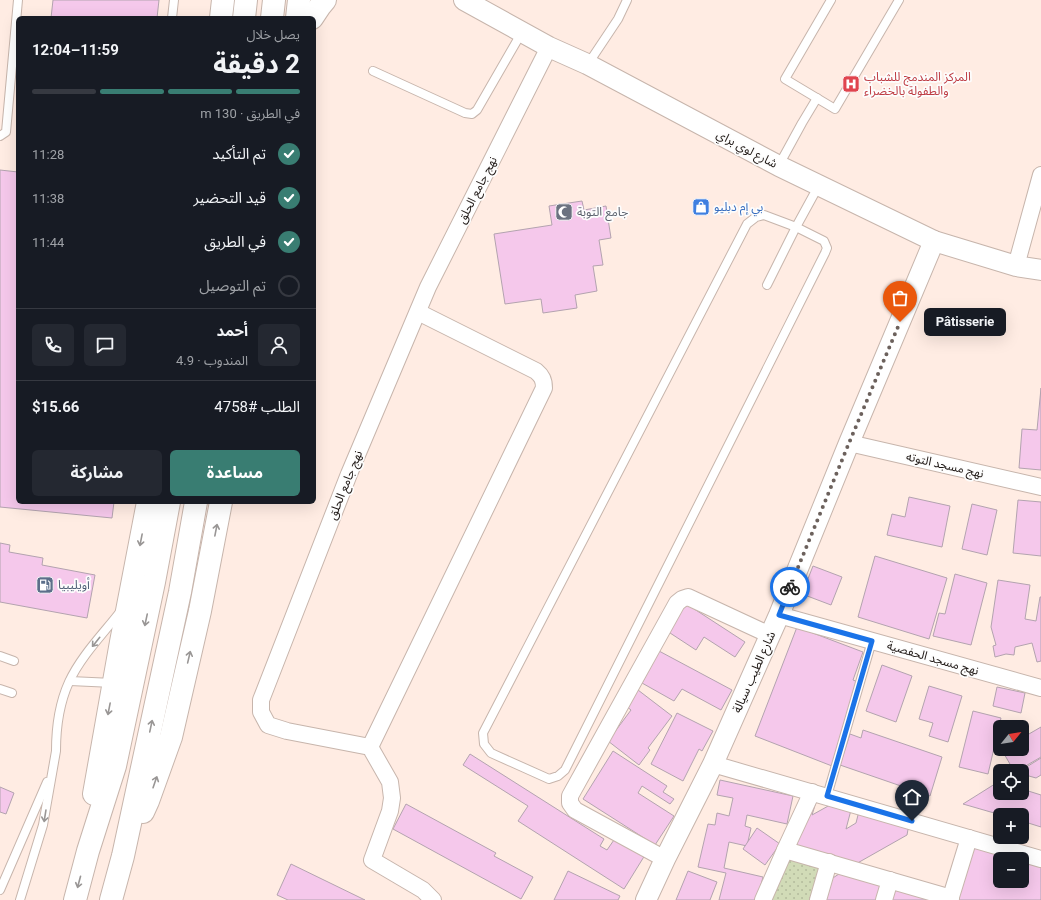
<!DOCTYPE html>
<html lang="ar">
<head>
<meta charset="utf-8">
<style>
	:root { --surface:#171b24; --page:#242831; --text:#f1f3f6; --muted:#9ea1a6; --line:#363941; --accent:#397d72 }
	body { margin:0; font-family:Roboto,"Noto Sans Arabic",sans-serif; background:var(--page); color:var(--text); direction:rtl; height:100vh; display:flex; flex-direction:column; font-size:15px; white-space:nowrap }
	* { box-sizing:border-box; margin:0 }
	p { font-size:13px; color:var(--muted) }
	.icon { flex:none; width:22px; height:22px; fill:none; stroke:currentColor; stroke-width:2; stroke-linecap:round; stroke-linejoin:round }
	.map { position:relative; flex:1; overflow:hidden; direction:ltr }
	.drawer { position:absolute; left:16px; top:16px; width:300px; height:488px; display:flex; flex-direction:column; background:var(--surface); border-radius:6px; box-shadow:0 4px 16px #0002; direction:rtl }
	.drawer>* { flex:none }
	.needle { width:26px; rotate:60deg }
	.tools { position:absolute; left:993px; top:720px; display:grid; gap:8px }
	.tools a { display:grid; place-items:center; width:36px; height:36px; border-radius:6px; background:var(--surface); box-shadow:0 4px 16px #0002; font-size:20px }
	.pin { position:absolute; display:grid; place-items:center; width:34px; height:34px; color:#fff; margin:-41px -17px; border-radius:50% 50% 50% 0; rotate:-45deg; box-shadow:0 0 4px #0007 }
	.pin .icon { rotate:45deg }
	.courier { position:absolute; display:grid; place-items:center; width:40px; height:40px; margin:-20px; border:3px solid #1a73e8; border-radius:50%; background:#fff; color:#222; box-shadow:0 1px 5px #0007 }
	.bubble { position:absolute; height:28px; border-radius:6px; background:var(--surface); box-shadow:0 4px 16px #0002; font-size:13px; font-weight:700; line-height:28px; text-align:center; direction:rtl }
	.overview em { font-style:normal; font-weight:700 }
	.overview div { display:flex; flex-direction:column-reverse }
	.overview { display:flex; align-items:center; justify-content:space-between; height:68px; padding:0 16px }
	h1 { font-size:26px; font-weight:700; line-height:30px }
	.bar { display:grid; grid-template-columns:repeat(4,1fr); gap:6px 4px; align-content:center; height:48px; padding:0 16px }
	.bar i { height:5px; border-radius:3px; background:var(--line) }
	.bar .selected { background:var(--accent) }
	.bar p { grid-column:span 4 }
	.line { display:flex; align-items:center; gap:10px; padding:0 16px; border-top:1px solid var(--line) }
	.line div { flex:1 }
	.round { display:grid; place-items:center; flex:none; width:42px; height:42px; border-radius:6px; background:var(--page) }
	ol { padding:0 16px; list-style:none }
	li { display:flex; align-items:center; gap:12px; height:44px }
	li p { margin-inline-start:auto }
	li .icon { padding:4px; border-radius:50%; background:var(--accent); color:#fff; stroke-width:4 }
	li:last-child { color:var(--muted) }
	li i { width:22px; height:22px; border:2px solid var(--line); border-radius:50% }
	.action { display:flex; gap:8px; margin-top:auto; padding:8px 16px }
	.action a { flex:1; height:46px; border-radius:6px; background:var(--accent); color:#fff; font-size:16px; font-weight:700; line-height:46px; text-align:center }
	.action a+a { background:var(--page); color:var(--text) }
	.map>svg:first-child { display:block }
</style>
</head>
<body>
<div class="map">
<svg width="1041" height="900" viewBox="0 0 1041 900">
	<defs>
		<pattern id="grass-dots" width="8" height="8" patternUnits="userSpaceOnUse"><rect width="8" height="8" fill="#d1dbb7"/><path d="M2 2h.1M6 6h.1" fill="none" stroke="#b3bb9c" stroke-width="1.8" stroke-linecap="round"/></pattern>
	</defs>
	<rect width="100%" height="100%" fill="#ffece3"/>
	<path fill="url(#grass-dots)" d="M780,844L835,858L824,900H757Z"/>
	<g fill="#f5c8eb" stroke="#b3a3af" fill-rule="evenodd">
		<path d="M53,0H159L157,18H51Z"/>
		<path d="M0,170L18,172V502H114L112,518L0,507Z"/>
		<path d="M582,201L584,210L606,206L611,238L599,240L603,265L593,266L597,291L575,295L577,308L543,313L541,299L505,304L494,234L552,225L549,206Z"/>
		<path d="M1041,388V470L1019,468L1022,429L1037,430Z"/>
		<path d="M909,497L950,506L942,547L887,535L892,514L905,517Z"/>
		<path d="M1018,500L1041,502V556L1013,553Z"/>
		<path d="M972,504L997,510L987,555L962,549Z"/>
		<path d="M0,543L10,545L9,552L43,558L42,565L95,575L87,618L0,602Z"/>
		<path d="M875,556L947,578L929,639L858,617Z"/>
		<path d="M813,566L842,577L831,605L802,594Z"/>
		<path d="M955,574L987,583L971,645L933,636L939,613L945,614Z"/>
		<path d="M998,580L1030,585L1025,619L1036,621L1040,597H1041V661L1037,662L1032,643L1015,647L1014,655L1006,654L995,657L993,646L996,645L991,627Z"/>
		<path d="M685,603L745,642L735,657L704,637L696,650L667,631Z"/>
		<path d="M797,627L863,652L853,680L863,684L832,766L755,736Z"/>
		<path d="M659,651L732,690L721,710L682,689L674,701L642,683Z"/>
		<path d="M882,665L912,676L896,722L866,711Z"/>
		<path d="M929,686L962,696L948,742L929,736L933,723L919,719Z"/>
		<path d="M997,687L1025,693L1021,713L993,706Z"/>
		<path d="M638,690L672,716L648,748L650,750L639,765L608,741L631,710L626,706Z"/>
		<path d="M973,711L1001,718L988,774L959,767Z"/>
		<path d="M677,713L713,731L702,751L699,749L683,781L651,764Z"/>
		<path d="M1041,727V757L1017,771H1014L1003,752L1008,749H1022V738Z"/>
		<path d="M863,730L942,757L930,796L840,765L850,734L861,738Z"/>
		<path d="M613,751L667,786L663,792L674,799L670,804L642,786L638,793L674,816L655,845L583,799Z"/>
		<path d="M470,754L604,839L600,846L607,850L616,837L645,855L624,889L518,821L528,806L463,765Z"/>
		<path d="M1041,758V775L1036,778L1022,774V771H1020Z"/>
		<path d="M720,780L793,796L787,824L747,815L745,826L751,828L747,846L729,842L724,868L763,877L757,900H719L726,873L698,867L708,824L715,825L717,813L729,816L733,798L717,795Z"/>
		<path d="M998,782H1000V793H1022V789L1041,795V827L1022,821V815H1001L963,804Z"/>
		<path d="M0,787L14,793L6,814L0,812Z"/>
		<path d="M816,802L812,815L830,805L851,810L846,829L856,823L859,811L909,824L907,835L854,865L805,852L802,847L791,844Z"/>
		<path d="M406,804L496,853L494,856L533,877L521,899L393,829Z"/>
		<path d="M757,828L780,844L765,865L743,849Z"/>
		<path d="M974,843L1041,863V900H958ZM1000,859H1022V881H1000Z"/>
		<path d="M291,864L365,900H288L277,895Z"/>
		<path d="M568,871L620,896L618,900H554Z"/>
		<path d="M688,871L717,882L710,900H676Z"/>
		<path d="M842,872L937,900H815L819,887Z"/>
	</g>
	<g fill="none" stroke-linecap="round" stroke-linejoin="round">
		<defs>
			<g id="service">
				<path d="M831,0L785,79L835,109L899,0"/>
				<path d="M172,18L174,0"/>
				<path d="M588,64L618,19L627,0"/>
				<path d="M373,71L465,113L472,114L477,110L522,32"/>
				<path d="M0,136L6,132L18,0"/>
				<path d="M779,165L802,123L817,98"/>
				<path d="M764,215L796,227L824,241L827,248L825,253L565,770L558,776L549,779L491,753L484,744L483,733L747,224L756,217Z"/>
				<path d="M767,285L796,227L819,185"/>
				<path d="M0,656L14,661"/>
				<path d="M70,681L113,683"/>
				<path d="M0,689L12,693"/>
				<path d="M827,796L872,641"/>
				<path d="M0,890L47,782"/>
				<path d="M20,900L43,825L56,751C56,728 59,704 69,682C81,656 103,634 120,612"/>
			</g>
			<g id="minor">
				<path d="M1016,266L1041,175"/>
				<path d="M849,443L1041,487"/>
				<path d="M779,615L1041,688"/>
				<path d="M370,747L544,388C544,380 542,376 536,371L418,312"/>
				<path d="M713,764L1041,859"/>
				<path d="M785,850L951,898"/>
				<path d="M665,859L575,810L570,803V796L677,603L682,599L688,597L770,635"/>
				<path d="M433,900L423,890L372,860L390,811L392,798L390,782L370,747L287,731L268,725L261,712V700L349,474L428,287L549,47"/>
				<path d="M763,900L785,850L812,792"/>
				<path d="M818,900L829,862"/>
				<path d="M884,900L890,880"/>
				<path d="M950,900L969,838"/>
			</g>
			<g id="tertiary">
				<path d="M464,0L549,47L587,64L779,166L934,241L1016,266L1041,270"/>
				<path d="M646,900L665,859L713,764L779,615L849,443L934,241"/>
			</g>
			<g id="trunk">
				<path d="M221,18L223,0"/>
				<path d="M244,18L246,0"/>
				<path d="M272,18L274,0"/>
				<path d="M297,18L299,0"/>
				<path d="M312,18L320,6L325,0"/>
				<path d="M94,794L121,642L148,502"/>
				<path d="M143,812L148,801L171,737L200,611L221,502"/>
				<path d="M75,900L88,851L115,766L154,582L169,502"/>
				<path d="M111,900L123,856L180,592L196,502"/>
			</g>
		</defs>
		<use href="#service" stroke="#c7b5ac" stroke-width="10"/>
		<use href="#minor" stroke="#c7b5ac" stroke-width="18"/>
		<use href="#tertiary" stroke="#c7b5ac" stroke-width="22"/>
		<use href="#trunk" stroke="#c7b5ac" stroke-width="24"/>
		<use href="#service" stroke="#fff" stroke-width="8"/>
		<use href="#minor" stroke="#fff" stroke-width="16"/>
		<use href="#tertiary" stroke="#fff" stroke-width="20"/>
		<use href="#trunk" stroke="#fff" stroke-width="22"/>
	</g>
	<defs><path id="oneway-shaft" d="M-6 0H5M1.5-3L5.5 0L1.5 3" fill="none" stroke-width="1.6" stroke-linecap="round" stroke-linejoin="round"/></defs>
	<g stroke="#999695">
		<use href="#oneway-shaft" transform="translate(216 530) rotate(-79)"/>
		<use href="#oneway-shaft" transform="translate(141 540) rotate(101)"/>
		<use href="#oneway-shaft" transform="translate(146 620) rotate(102)"/>
		<use href="#oneway-shaft" transform="translate(96 642) rotate(129)"/>
		<use href="#oneway-shaft" transform="translate(189 657) rotate(-77)"/>
		<use href="#oneway-shaft" transform="translate(109 709) rotate(101)"/>
		<use href="#oneway-shaft" transform="translate(151 726) rotate(-78)"/>
		<use href="#oneway-shaft" transform="translate(155 782) rotate(-71)"/>
		<use href="#oneway-shaft" transform="translate(45 816) rotate(99)"/>
		<use href="#oneway-shaft" transform="translate(79 882) rotate(105)"/>
	</g>
	<g fill="none" stroke-linecap="round" stroke-linejoin="round">
		<path stroke="#6c615c" stroke-width="4" stroke-dasharray="0 7.2" d="M790,587L849,443L900,322"/>
		<path stroke="#1a73e8" stroke-width="5" d="M790,587L779,615L872,641L827,796L912,821"/>
	</g>
	<defs>
		<symbol id="hospital-square" viewBox="-11 -11 22 22"><rect x="-9" y="-9" width="18" height="18" rx="4" fill="#e0444e" stroke="#fdfdfd"/><path d="M-5-5h3v3.5h4V-5h3V5h-3V1.5h-4V5h-3Z" fill="#fff"/></symbol>
		<symbol id="shop-square" viewBox="-11 -11 22 22"><rect x="-9" y="-9" width="18" height="18" rx="4" fill="#3f7fe0" stroke="#fdfdfd"/><path d="M-5-2.5h2.3a2.7 3.5 0 0 1 5.4 0H5L5.5 6h-11ZM-1.5-2.5h3a1.5 2.3 0 0 0-3 0Z" fill="#fff"/></symbol>
		<symbol id="mosque-square" viewBox="-11 -11 22 22"><rect x="-9" y="-9" width="18" height="18" rx="4" fill="#6b7280" stroke="#fdfdfd"/><path d="M3.5-4.9A6 6 0 1 0 3.5 4.9A5 5 0 1 1 3.5-4.9Z" fill="#fff"/></symbol>
		<symbol id="fuel-square" viewBox="-11 -11 22 22"><rect x="-9" y="-9" width="18" height="18" rx="4" fill="#5c6f8a" stroke="#fdfdfd"/><path d="M-5.5-6h7V0h2V4h1.3V-2.5L3-4.5l.8-.8L6-3V5H2.5V1h-1V6h-7ZM-4.2-4.7v3.2H.2V-4.7Z" fill="#fff"/></symbol>
	</defs>
	<g fill-rule="evenodd">
		<use href="#hospital-square" x="841" y="74" width="20" height="20"/>
		<use href="#shop-square" x="691" y="197" width="20" height="20"/>
		<use href="#mosque-square" x="554" y="202" width="20" height="20"/>
		<use href="#fuel-square" x="35" y="575" width="20" height="20"/>
	</g>
	<g text-anchor="middle" dominant-baseline="central" stroke-width="3.5" stroke-linejoin="round" paint-order="stroke">
		<g font-size="12" fill="#be3a42" stroke="#fdfdfd" text-anchor="start">
			<text x="864" y="77">المركز المندمج للشباب<tspan x="864" dy="14">والطفولة بالخضراء</tspan></text>
		</g>
		<g font-size="12" fill="#1d1613" stroke="#fdfdfd">
			<text transform="translate(747 149) rotate(28)">شارع لوي براي</text>
			<text transform="translate(477 190) rotate(-63)">نهج جامع الحلق</text>
			<text transform="translate(945 465) rotate(13)">نهج مسجد التوته</text>
			<text transform="translate(345 485) rotate(-68)">نهج جامع الحلق</text>
			<text transform="translate(933 658) rotate(16)">نهج مسجد الحفصية</text>
			<text transform="translate(754 672) rotate(-66)">شارع الطيب سيالة</text>
		</g>
		<g font-size="12" fill="#366cbe" stroke="#fdfdfd" text-anchor="start">
			<text x="714" y="207">بي إم دبليو</text>
		</g>
		<g font-size="12" fill="#5b616d" stroke="#fdfdfd" text-anchor="start">
			<text x="577" y="212">جامع التوبة</text>
		</g>
		<g font-size="12" fill="#4e5e75" stroke="#fdfdfd" text-anchor="start">
			<text x="58" y="585">أويليبيا</text>
		</g>
	</g>
</svg>
<div class="tools">
<a><svg class="needle" viewBox="-14 -14 28 28"><path d="M0-13l5 13h-10z" fill="#e53935"/><path d="M0 13l5-13h-10z" fill="#9ea1a6"/></svg></a>
<a><svg class="icon" aria-label="locate" viewBox="0 0 24 24"><circle cx="12" cy="12" r="6"/><path d="M12 2v4M12 18v4M2 12h4M18 12h4"/></svg></a>
<a>+</a>
<a>−</a>
</div>
<div class="pin" style="left:900px;top:322px;background:#ea580c"><svg class="icon" aria-label="bag" viewBox="0 0 24 24"><path d="M5 8h14l-1 12H6zM9 8a3 3 0 0 1 6 0"/></svg></div>
<div class="pin" style="left:912px;top:821px;background:#1f2937"><svg class="icon" aria-label="home" viewBox="0 0 24 24"><path d="M3 11l9-7 9 7M6 9v11h12V9"/></svg></div>
<div class="courier" style="left:790px;top:587px"><svg class="icon" aria-label="bike" viewBox="0 0 24 24"><circle cx="6" cy="16" r="4"/><circle cx="18" cy="16" r="4"/><path d="M6 16l4-8h5l3 8M10 8l3 8H6M13 5h3"/></svg></div>
<div class="bubble" style="left:924px;top:308px;width:82px">Pâtisserie</div>
<section class="drawer">
<div class="overview"><div><h1>2 دقيقة</h1><p>يصل خلال</p></div><em>11:59–12:04</em></div>
<div class="bar"><i class="selected"></i><i class="selected"></i><i class="selected"></i><i></i><p>في الطريق · 130 m</p></div>
<ol>
<li><svg class="icon" aria-label="check" viewBox="0 0 24 24"><path d="M5 12l5 5 9-10"/></svg>تم التأكيد<p>11:28</p></li>
<li><svg class="icon" aria-label="check" viewBox="0 0 24 24"><path d="M5 12l5 5 9-10"/></svg>قيد التحضير<p>11:38</p></li>
<li><svg class="icon" aria-label="check" viewBox="0 0 24 24"><path d="M5 12l5 5 9-10"/></svg>في الطريق<p>11:44</p></li>
<li><i></i>تم التوصيل</li>
</ol>
<div class="line" style="height:72px"><a class="round"><svg class="icon" aria-label="person" viewBox="0 0 24 24"><circle cx="12" cy="8" r="4"/><path d="M4 21q1-7 8-7t8 7"/></svg></a><div><b>أحمد</b><p>المندوب · 4.9</p></div><a class="round"><svg class="icon" aria-label="chat" viewBox="0 0 24 24"><path d="M4 5h16v11H9l-5 4z"/></svg></a><a class="round"><svg class="icon" aria-label="phone" viewBox="0 0 24 24"><path d="M5 4h4l2 5-3 2q2 4 5 5l2-3 5 2v4C11 20 4 13 5 4z"/></svg></a></div>
<div class="line" style="height:52px"><div>الطلب #4758</div><b>$15.66</b></div>
<div class="action"><a>مساعدة</a><a>مشاركة</a></div>
</section>
</div>
</body>
</html>
